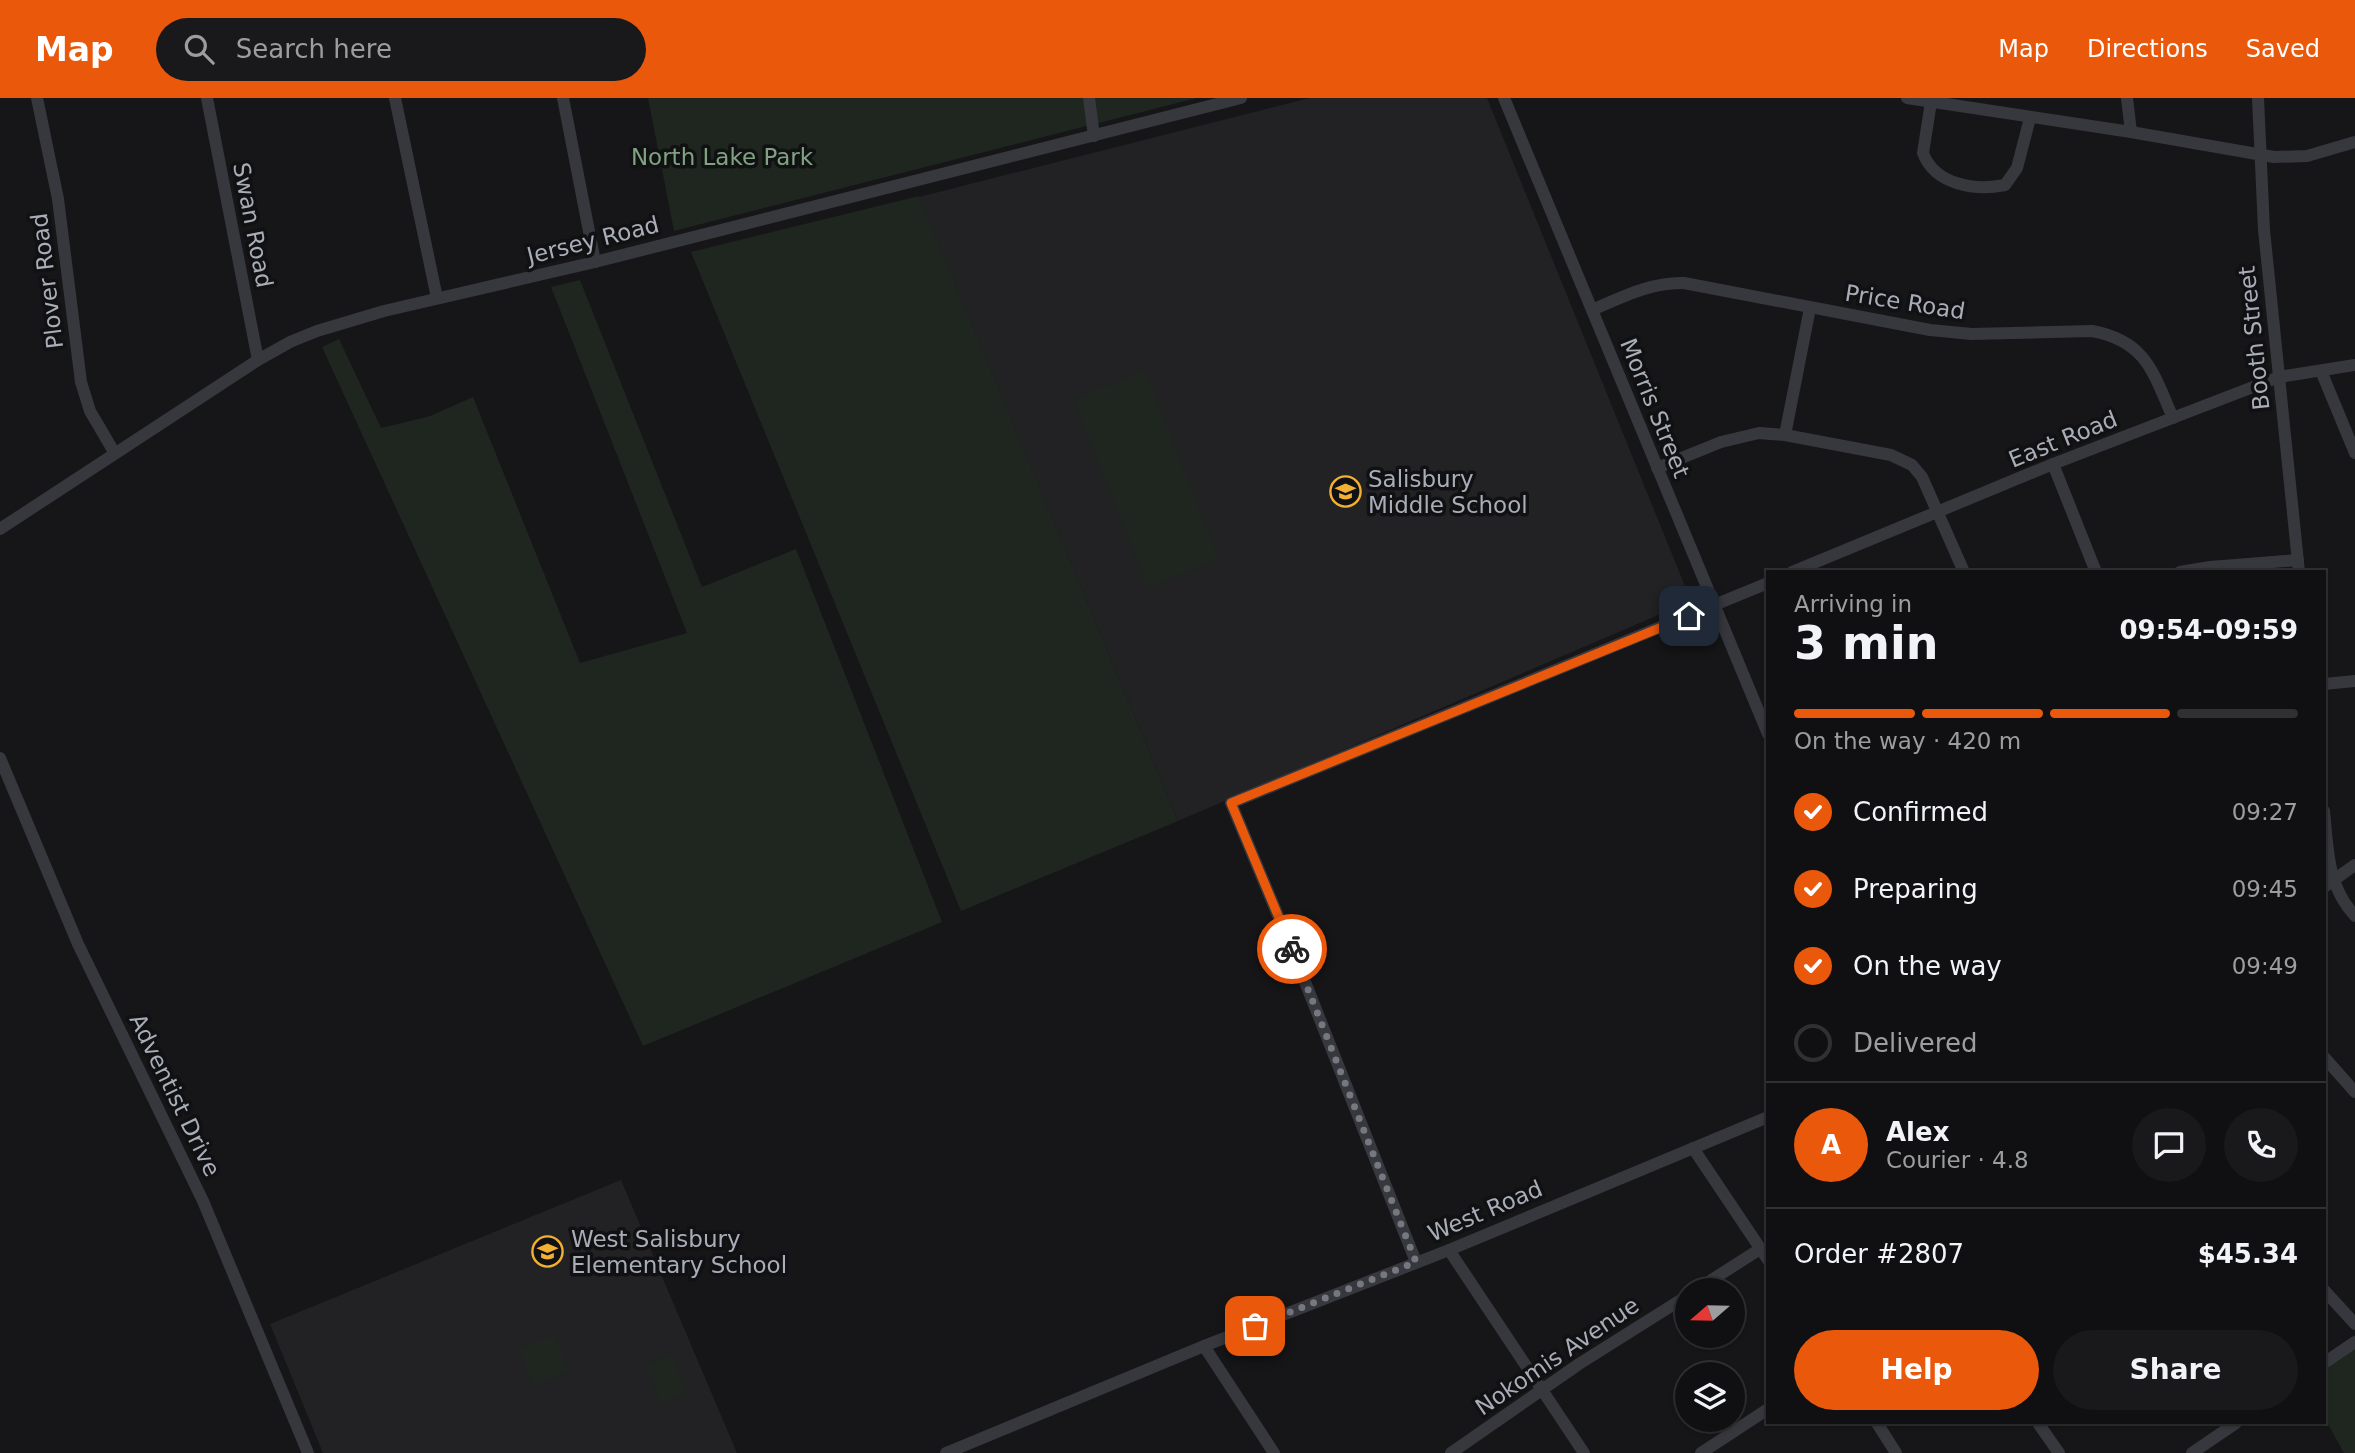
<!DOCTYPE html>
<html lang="en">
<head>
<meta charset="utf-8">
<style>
	:root { --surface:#101012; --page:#19191b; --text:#f1f3f6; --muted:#9c9d9f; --line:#303032; --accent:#ea580c }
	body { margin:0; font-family:"DejaVu Sans",sans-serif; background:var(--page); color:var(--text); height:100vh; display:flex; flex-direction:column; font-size:26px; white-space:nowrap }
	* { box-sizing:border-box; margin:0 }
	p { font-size:23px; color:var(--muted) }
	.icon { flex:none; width:38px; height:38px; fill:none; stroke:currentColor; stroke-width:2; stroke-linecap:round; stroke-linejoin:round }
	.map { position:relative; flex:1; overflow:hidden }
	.panel { position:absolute; left:1766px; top:472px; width:560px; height:854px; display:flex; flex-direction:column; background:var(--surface); border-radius:0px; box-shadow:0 2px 5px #0004,0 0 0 2px var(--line) }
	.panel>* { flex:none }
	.needle { width:46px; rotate:250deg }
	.buttons { position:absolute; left:1675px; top:1180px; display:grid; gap:14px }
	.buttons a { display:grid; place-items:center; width:70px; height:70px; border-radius:50%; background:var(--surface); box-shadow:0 2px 5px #0004,0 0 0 2px var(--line); font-size:35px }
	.pin { position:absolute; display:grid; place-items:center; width:60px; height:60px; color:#fff; margin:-30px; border-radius:14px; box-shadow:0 4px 10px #0006 }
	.courier { position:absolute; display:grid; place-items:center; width:70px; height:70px; margin:-35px; border:5px solid #ea580c; border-radius:50%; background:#fff; color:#222; box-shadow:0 2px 9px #0007 }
	.headline em { font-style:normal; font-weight:600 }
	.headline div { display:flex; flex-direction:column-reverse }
	.headline { display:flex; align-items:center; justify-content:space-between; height:119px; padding:0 28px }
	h1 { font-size:46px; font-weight:600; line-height:52px }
	.bar { display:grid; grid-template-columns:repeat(4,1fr); gap:10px 7px; align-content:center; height:84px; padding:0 28px }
	.bar i { height:9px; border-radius:5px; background:var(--line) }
	.bar .active { background:var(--accent) }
	.bar p { grid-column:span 4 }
	.line { display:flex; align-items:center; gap:18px; padding:0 28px; border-top:2px solid var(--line) }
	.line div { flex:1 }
	.round { display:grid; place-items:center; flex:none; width:74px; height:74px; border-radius:37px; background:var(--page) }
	ol { padding:0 28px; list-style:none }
	li { display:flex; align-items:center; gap:21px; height:77px }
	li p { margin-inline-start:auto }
	li .icon { padding:7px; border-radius:50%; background:var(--accent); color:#fff; stroke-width:4 }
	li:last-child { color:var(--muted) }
	li i { width:38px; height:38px; border:4px solid var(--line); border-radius:50% }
	.cta { display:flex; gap:14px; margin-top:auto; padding:14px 28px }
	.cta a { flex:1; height:80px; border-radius:42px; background:var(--accent); color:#fff; font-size:28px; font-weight:600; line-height:80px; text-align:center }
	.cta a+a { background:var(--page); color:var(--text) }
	header { display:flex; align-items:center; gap:42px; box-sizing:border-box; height:98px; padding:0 35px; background:var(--accent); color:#fff }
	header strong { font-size:33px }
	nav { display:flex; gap:38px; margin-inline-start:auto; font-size:24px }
	.search { width:490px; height:63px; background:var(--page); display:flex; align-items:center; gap:18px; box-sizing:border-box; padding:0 24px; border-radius:38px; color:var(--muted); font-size:26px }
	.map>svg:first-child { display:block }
</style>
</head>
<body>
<header>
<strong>Map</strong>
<div class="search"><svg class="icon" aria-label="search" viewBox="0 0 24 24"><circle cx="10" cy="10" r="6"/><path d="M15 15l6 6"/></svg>Search here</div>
<nav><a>Map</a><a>Directions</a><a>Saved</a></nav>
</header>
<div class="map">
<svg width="2355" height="1355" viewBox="0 0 2355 1355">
	<rect width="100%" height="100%" fill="#161618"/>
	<g fill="#222225">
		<path d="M1309,0H1487L1691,503L1178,723L919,99Z"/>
		<path d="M621,1082L737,1355H323L270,1226Z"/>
	</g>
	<g fill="#1e261f">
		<path d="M648,0H1197L674,133Z"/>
		<path d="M919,98L1178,723L961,813L691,154Z"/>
		<path d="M580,182L702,489L796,451L942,824L643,948L322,249L339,241L381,330L430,318L473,299L580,565L687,535L551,189Z"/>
		<path d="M1145,273L1219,461L1148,490L1073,301Z"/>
		<path d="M554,1237L569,1273L533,1288L519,1251Z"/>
		<path d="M2355,1248V1355H2344L2324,1319V1267Z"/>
		<path d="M671,1256L687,1295L661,1306L645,1267Z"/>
	</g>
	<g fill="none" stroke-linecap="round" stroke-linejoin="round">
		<g stroke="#37383d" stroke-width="12">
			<path d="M37,0L58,101L81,284L90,313L114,354"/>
			<path d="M207,0L258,262"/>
			<path d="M395,0L437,200"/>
			<path d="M563,0L595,164"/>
			<path d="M1089,0L1094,38"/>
			<path d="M1504,0L1768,636"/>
			<path d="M1907,0L2131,34L2274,59L2307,58L2355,44"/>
			<path d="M2127,0L2131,34"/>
			<path d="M2258,0L2264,132L2299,474"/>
			<path d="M1931,4L1923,55C1935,87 1975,93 2005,87L2017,70L2030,20"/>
			<path d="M1592,212C1622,199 1651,184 1684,185L1930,232L1972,236L2092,233C2146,243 2153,274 2173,320"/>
			<path d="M2321,273L2355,355"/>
			<path d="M1785,337L1810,210"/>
			<path d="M2053,366L2096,474"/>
			<path d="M1657,370L1721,344L1759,335L1785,337L1891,357L1912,367L1922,379L1964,474"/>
			<path d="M0,431L258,262L290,244L317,233L384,213L595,164L1241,0"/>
			<path d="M1792,474L2053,366L2279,279L2355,267"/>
			<path d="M2180,474L2210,469L2298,462"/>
			<path d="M2324,586L2355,583"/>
			<path d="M0,660L78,846L203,1103L308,1355"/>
			<path d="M2324,713C2328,751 2327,788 2355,818"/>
			<path d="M2324,789L2355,767"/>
			<path d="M2324,959L2355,994"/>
			<path d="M1693,1050L1768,1162"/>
			<path d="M1449,1152L1584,1355"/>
			<path d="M1416,1164L1294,856L1231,705L1768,485"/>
			<path d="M1696,1192L1760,1151"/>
			<path d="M2324,1192L2355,1226"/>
			<path d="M1204,1248L1274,1355"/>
			<path d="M2324,1265L2355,1244"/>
			<path d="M1877,1325L1896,1355"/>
			<path d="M2038,1325L2059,1355"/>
			<path d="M946,1355L1204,1248L1449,1152L1768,1019"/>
			<path d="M1451,1355L1579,1266L1687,1198"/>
			<path d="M1701,1355L1768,1311"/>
			<path d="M2192,1355L2236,1325"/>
		</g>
	</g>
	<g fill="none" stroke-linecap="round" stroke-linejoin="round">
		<path stroke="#757880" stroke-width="7" stroke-dasharray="0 12.6" d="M1255,1228L1416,1164L1292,851"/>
		<path stroke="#ea580c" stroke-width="9" d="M1292,851L1231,705L1689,518"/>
	</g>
	<defs>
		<symbol id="school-ring" viewBox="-11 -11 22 22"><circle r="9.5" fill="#111113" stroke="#f2b134" stroke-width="1.5"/><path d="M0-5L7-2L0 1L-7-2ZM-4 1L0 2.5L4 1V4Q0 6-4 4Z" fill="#f2b134"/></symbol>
	</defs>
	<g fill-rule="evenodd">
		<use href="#school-ring" x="1328" y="376" width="35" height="35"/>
		<use href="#school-ring" x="530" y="1136" width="35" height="35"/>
	</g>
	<g text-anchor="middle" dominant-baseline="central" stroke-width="7" stroke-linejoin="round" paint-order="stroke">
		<g font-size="23" fill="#7fa381" stroke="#111113">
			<text x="722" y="59">North Lake Park</text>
		</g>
		<g font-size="23" fill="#a8adb8" stroke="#111113">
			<text transform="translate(253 127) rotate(79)">Swan Road</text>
			<text transform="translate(593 142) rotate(-14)">Jersey Road</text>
			<text transform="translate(47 183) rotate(-97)">Plover Road</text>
			<text transform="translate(1905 204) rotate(9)">Price Road</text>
			<text transform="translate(2254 240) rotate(-96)">Booth Street</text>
			<text transform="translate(1655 310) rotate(68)">Morris Street</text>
			<text transform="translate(2063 341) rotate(-22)">East Road</text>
			<text transform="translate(175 997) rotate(64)">Adventist Drive</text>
			<text transform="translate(1485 1113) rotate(-23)">West Road</text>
			<text transform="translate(1557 1258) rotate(-34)">Nokomis Avenue</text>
		</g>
		<g font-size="23" fill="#a8adb8" stroke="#111113" text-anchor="start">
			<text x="1368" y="381">Salisbury<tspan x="1368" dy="26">Middle School</tspan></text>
			<text x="571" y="1141">West Salisbury<tspan x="571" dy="26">Elementary School</tspan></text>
		</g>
	</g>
</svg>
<div class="buttons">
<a><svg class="needle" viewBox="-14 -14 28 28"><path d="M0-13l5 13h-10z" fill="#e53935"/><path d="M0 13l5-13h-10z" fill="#9c9d9f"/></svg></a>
<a><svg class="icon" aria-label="layers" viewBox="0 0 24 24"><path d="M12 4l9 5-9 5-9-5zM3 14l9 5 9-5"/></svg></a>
</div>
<div class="pin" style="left:1255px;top:1228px;background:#ea580c"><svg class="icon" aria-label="bag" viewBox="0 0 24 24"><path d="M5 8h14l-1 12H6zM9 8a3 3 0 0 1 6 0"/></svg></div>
<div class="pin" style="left:1689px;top:518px;background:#1f2937"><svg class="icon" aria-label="home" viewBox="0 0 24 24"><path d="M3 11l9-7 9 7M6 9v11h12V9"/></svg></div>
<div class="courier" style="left:1292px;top:851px"><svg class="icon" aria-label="bike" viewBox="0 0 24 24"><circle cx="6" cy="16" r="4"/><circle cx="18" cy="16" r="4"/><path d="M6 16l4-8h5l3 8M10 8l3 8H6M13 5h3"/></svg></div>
<section class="panel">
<div class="headline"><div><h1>3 min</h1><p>Arriving in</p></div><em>09:54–09:59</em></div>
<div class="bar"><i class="active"></i><i class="active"></i><i class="active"></i><i></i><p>On the way · 420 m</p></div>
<ol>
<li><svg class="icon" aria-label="check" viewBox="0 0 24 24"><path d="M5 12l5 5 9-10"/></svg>Confirmed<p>09:27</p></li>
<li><svg class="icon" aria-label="check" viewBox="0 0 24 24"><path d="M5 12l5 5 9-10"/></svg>Preparing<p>09:45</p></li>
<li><svg class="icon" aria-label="check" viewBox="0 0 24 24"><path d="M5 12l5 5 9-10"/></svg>On the way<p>09:49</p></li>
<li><i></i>Delivered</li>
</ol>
<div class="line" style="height:126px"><b class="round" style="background:var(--accent);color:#fff">A</b><div><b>Alex</b><p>Courier · 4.8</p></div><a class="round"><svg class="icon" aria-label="chat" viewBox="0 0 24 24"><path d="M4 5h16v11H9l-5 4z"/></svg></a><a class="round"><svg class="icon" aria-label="phone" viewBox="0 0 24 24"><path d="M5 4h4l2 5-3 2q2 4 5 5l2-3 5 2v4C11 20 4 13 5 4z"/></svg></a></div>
<div class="line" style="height:91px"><div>Order #2807</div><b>$45.34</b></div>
<div class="cta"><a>Help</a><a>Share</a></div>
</section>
</div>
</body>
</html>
